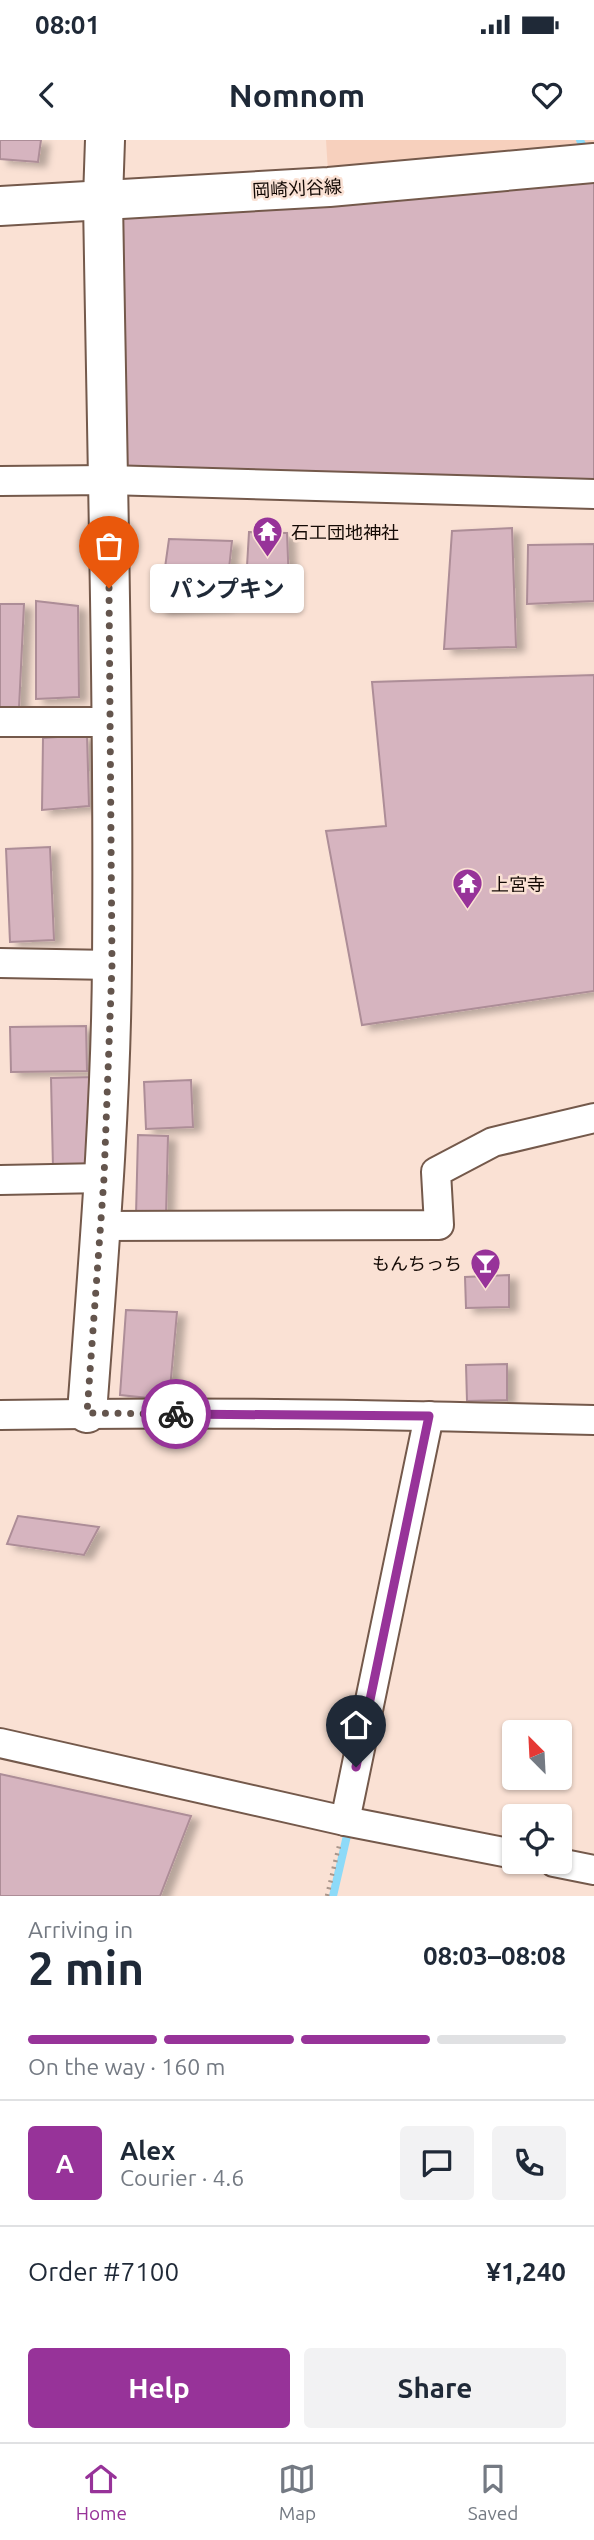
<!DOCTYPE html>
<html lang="en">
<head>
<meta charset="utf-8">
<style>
	:root { --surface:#fff; --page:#f2f2f3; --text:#1f2937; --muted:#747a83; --line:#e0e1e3; --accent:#973399 }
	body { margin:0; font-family:Ubuntu,"Noto Sans JP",sans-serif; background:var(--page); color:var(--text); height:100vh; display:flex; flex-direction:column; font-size:26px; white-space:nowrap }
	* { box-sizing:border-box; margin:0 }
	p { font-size:23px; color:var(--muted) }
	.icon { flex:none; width:38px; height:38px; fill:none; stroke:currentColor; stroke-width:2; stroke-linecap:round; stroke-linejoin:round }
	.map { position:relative; height:1756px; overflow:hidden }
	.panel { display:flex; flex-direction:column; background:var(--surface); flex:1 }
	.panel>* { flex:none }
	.needle { width:46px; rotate:336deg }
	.tools { position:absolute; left:502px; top:1580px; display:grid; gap:14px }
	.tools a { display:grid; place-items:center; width:70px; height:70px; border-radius:7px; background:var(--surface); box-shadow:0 2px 5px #0004; font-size:35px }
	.pin { position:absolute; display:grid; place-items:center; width:60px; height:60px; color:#fff; margin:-72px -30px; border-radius:50% 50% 50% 0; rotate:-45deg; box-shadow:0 0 7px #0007 }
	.pin .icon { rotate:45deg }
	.courier { position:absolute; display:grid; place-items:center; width:70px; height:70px; margin:-35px; border:5px solid #973399; border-radius:50%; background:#fff; color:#222; box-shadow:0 2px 9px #0007 }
	.bubble { position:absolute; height:49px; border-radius:7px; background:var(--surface); box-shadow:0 2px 5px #0004; font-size:23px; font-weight:700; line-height:49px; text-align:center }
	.headline em { font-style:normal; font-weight:700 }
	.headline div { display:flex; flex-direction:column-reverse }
	.headline { display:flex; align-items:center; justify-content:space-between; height:119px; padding:0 28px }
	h1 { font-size:46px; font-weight:700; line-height:52px }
	.bar { display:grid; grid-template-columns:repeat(4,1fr); gap:10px 7px; align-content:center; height:84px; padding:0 28px }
	.bar i { height:9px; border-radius:5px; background:var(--line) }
	.bar .selected { background:var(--accent) }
	.bar p { grid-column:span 4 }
	.line { display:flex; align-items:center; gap:18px; padding:0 28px; border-top:2px solid var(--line) }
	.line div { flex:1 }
	.round { display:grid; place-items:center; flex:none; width:74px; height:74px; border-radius:7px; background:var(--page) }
	.cta { display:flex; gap:14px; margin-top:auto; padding:14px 28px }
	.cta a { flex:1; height:80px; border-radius:7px; background:var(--accent); color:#fff; font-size:28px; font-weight:700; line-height:80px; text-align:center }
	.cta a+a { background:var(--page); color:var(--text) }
	.status { display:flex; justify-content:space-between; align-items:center; height:49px; padding:0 35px; background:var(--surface); direction:ltr }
	.status svg { height:19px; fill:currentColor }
	header { display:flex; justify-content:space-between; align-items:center; height:91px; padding:0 28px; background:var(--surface); font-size:32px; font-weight:700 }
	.tab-bar { display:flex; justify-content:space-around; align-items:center; height:98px; border-top:2px solid var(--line); background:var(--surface); font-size:19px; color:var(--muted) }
	.tab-bar a { display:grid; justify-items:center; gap:4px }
	.tab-bar .selected { color:var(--accent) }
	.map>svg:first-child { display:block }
</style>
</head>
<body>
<div class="status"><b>08:01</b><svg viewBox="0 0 49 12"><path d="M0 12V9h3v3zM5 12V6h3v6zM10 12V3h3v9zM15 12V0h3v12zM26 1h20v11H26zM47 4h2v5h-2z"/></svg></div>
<header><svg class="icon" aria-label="back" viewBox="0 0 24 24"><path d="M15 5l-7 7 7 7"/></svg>Nomnom<svg class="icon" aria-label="heart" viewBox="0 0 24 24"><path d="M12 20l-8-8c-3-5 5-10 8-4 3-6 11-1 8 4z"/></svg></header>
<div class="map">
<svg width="594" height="1756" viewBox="0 0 594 1756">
	<defs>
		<filter id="shadow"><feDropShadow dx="8" dy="4.5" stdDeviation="3.5" flood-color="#0004"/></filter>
	</defs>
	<rect width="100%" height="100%" fill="#fae1d4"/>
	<path fill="#f7d0bd" d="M326,0H594V23L329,47Z"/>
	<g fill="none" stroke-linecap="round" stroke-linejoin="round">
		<g stroke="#8ddaf8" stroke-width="8">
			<path d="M580,0L586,14"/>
			<path d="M333,1756L349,1687"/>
		</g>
	</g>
	<g fill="#d6b4bf" stroke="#ad8d97" stroke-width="2" filter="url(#shadow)">
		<path d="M0,0H41L38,22L0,19Z"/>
		<path d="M594,23V354L108,340L103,59Z"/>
		<path d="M512,388L516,507L444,509L452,391Z"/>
		<path d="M249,392L287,393L289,445L245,460Z"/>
		<path d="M169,399L232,401L225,465L159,470Z"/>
		<path d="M594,404V461L527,464L528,405Z"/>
		<path d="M36,461L78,466L79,557L36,559Z"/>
		<path d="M0,464H24L19,568L0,570Z"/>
		<path d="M594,535V851L362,885L326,691L386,686L372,542Z"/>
		<path d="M87,595L89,666L42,670L43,598Z"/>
		<path d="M50,707L54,800L10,802L6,709Z"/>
		<path d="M86,886L87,931L11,932L10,887Z"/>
		<path d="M93,937L94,1027L53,1028L51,938Z"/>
		<path d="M191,940L193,987L146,989L144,942Z"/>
		<path d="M138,995L168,996L166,1075H136Z"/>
		<path d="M509,1135V1167L466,1168L465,1137Z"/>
		<path d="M126,1170L177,1172L169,1260L120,1255Z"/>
		<path d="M507,1224V1260L467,1261L466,1225Z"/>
		<path d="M18,1376L99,1387L84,1415L7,1404Z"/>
		<path d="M0,1634L191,1676L160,1756H0Z"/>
	</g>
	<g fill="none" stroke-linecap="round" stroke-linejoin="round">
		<defs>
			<g id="street">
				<path d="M0,341L108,340L594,354"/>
				<path d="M0,582H111"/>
				<path d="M0,823L112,825"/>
				<path d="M0,1040L104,1038"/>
				<path d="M100,1086L439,1085L436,1032L493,1002L594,978"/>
				<path d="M0,1275C198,1271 396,1275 594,1280"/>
				<path d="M0,1603L345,1681L514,1714"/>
				<path d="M345,1681L429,1276"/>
				<path d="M554,1722L594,1730"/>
			</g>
			<path id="secondary" d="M87,1273C98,1123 111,973 112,822C114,568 107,313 103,59L105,0"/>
			<path id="primary" d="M0,66L329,47L594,23"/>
		</defs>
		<use href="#street" stroke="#74594b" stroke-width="32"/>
		<use href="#secondary" stroke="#74594b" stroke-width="42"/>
		<use href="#primary" stroke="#74594b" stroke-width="42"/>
		<path stroke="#a9968b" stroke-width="4.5" stroke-dasharray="2 5" stroke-linecap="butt" d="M327,1756L339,1706"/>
		<use href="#street" stroke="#fff" stroke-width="28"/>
		<use href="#secondary" stroke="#fff" stroke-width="38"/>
		<use href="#primary" stroke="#fff" stroke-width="38"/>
	</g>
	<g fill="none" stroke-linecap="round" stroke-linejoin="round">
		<path stroke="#64554d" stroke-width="7" stroke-dasharray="0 12.6" d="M109,448L112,825L104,1038L87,1273L176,1274"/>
		<path stroke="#973399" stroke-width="9" d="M176,1274L429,1276L356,1627"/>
	</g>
	<defs>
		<symbol id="temple-pin" viewBox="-11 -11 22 30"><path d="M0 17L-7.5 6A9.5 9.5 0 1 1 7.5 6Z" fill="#973399" stroke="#fae1d4"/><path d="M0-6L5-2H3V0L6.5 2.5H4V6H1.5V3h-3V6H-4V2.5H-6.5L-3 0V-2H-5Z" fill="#fff"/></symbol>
		<symbol id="bar-pin" viewBox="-11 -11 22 30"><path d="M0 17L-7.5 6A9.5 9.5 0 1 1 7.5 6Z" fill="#973399" stroke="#fae1d4"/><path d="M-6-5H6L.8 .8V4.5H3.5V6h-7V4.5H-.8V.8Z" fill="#fff"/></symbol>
	</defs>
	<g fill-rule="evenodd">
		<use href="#temple-pin" x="250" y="374" width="35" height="47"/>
		<use href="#temple-pin" x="450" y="726" width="35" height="47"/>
		<use href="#bar-pin" x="468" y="1106" width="35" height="47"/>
	</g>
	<g text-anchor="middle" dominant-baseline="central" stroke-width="5" stroke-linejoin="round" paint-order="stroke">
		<g font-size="18" fill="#140a05" stroke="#fae1d4">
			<text transform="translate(297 48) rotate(-3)">岡崎刈谷線</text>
		</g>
		<g font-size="18" fill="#140a05" stroke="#fae1d4" text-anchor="start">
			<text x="291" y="392">石工団地神社</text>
			<text x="491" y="744">上宮寺</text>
			<text x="462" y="1123" text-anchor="end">もんちっち</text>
		</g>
	</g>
</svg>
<div class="tools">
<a><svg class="needle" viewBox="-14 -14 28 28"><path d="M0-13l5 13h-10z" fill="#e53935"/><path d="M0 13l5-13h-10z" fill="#747a83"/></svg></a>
<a><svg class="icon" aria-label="locate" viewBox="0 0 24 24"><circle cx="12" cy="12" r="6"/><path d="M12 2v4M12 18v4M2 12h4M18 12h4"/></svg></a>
</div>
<div class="pin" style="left:109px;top:448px;background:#ea580c"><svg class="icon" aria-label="bag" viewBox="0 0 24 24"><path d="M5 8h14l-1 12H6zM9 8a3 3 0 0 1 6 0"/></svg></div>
<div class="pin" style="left:356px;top:1627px;background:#1f2937"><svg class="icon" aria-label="home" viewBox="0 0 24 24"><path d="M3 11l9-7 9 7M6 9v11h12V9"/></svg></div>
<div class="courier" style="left:176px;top:1274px"><svg class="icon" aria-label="bike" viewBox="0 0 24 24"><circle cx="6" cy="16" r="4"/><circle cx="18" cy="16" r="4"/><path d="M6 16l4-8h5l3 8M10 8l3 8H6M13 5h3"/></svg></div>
<div class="bubble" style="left:150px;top:424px;width:154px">パンプキン</div>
</div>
<section class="panel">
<div class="headline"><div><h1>2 min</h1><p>Arriving in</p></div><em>08:03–08:08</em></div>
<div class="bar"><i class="selected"></i><i class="selected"></i><i class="selected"></i><i></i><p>On the way · 160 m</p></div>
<div class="line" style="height:126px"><b class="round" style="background:var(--accent);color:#fff">A</b><div><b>Alex</b><p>Courier · 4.6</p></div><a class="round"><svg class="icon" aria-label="chat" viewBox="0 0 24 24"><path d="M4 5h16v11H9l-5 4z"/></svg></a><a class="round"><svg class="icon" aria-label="phone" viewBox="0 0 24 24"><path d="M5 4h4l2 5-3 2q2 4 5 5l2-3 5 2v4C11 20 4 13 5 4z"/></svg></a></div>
<div class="line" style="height:91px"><div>Order #7100</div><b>¥1,240</b></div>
<div class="cta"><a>Help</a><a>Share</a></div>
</section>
<nav class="tab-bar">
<a class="selected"><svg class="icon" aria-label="home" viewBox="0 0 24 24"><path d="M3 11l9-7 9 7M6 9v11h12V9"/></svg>Home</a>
<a><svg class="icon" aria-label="map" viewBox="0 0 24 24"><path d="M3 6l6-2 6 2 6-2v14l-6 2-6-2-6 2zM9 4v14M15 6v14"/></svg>Map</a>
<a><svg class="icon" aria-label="saved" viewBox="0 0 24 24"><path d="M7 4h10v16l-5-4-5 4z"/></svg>Saved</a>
</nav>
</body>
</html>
